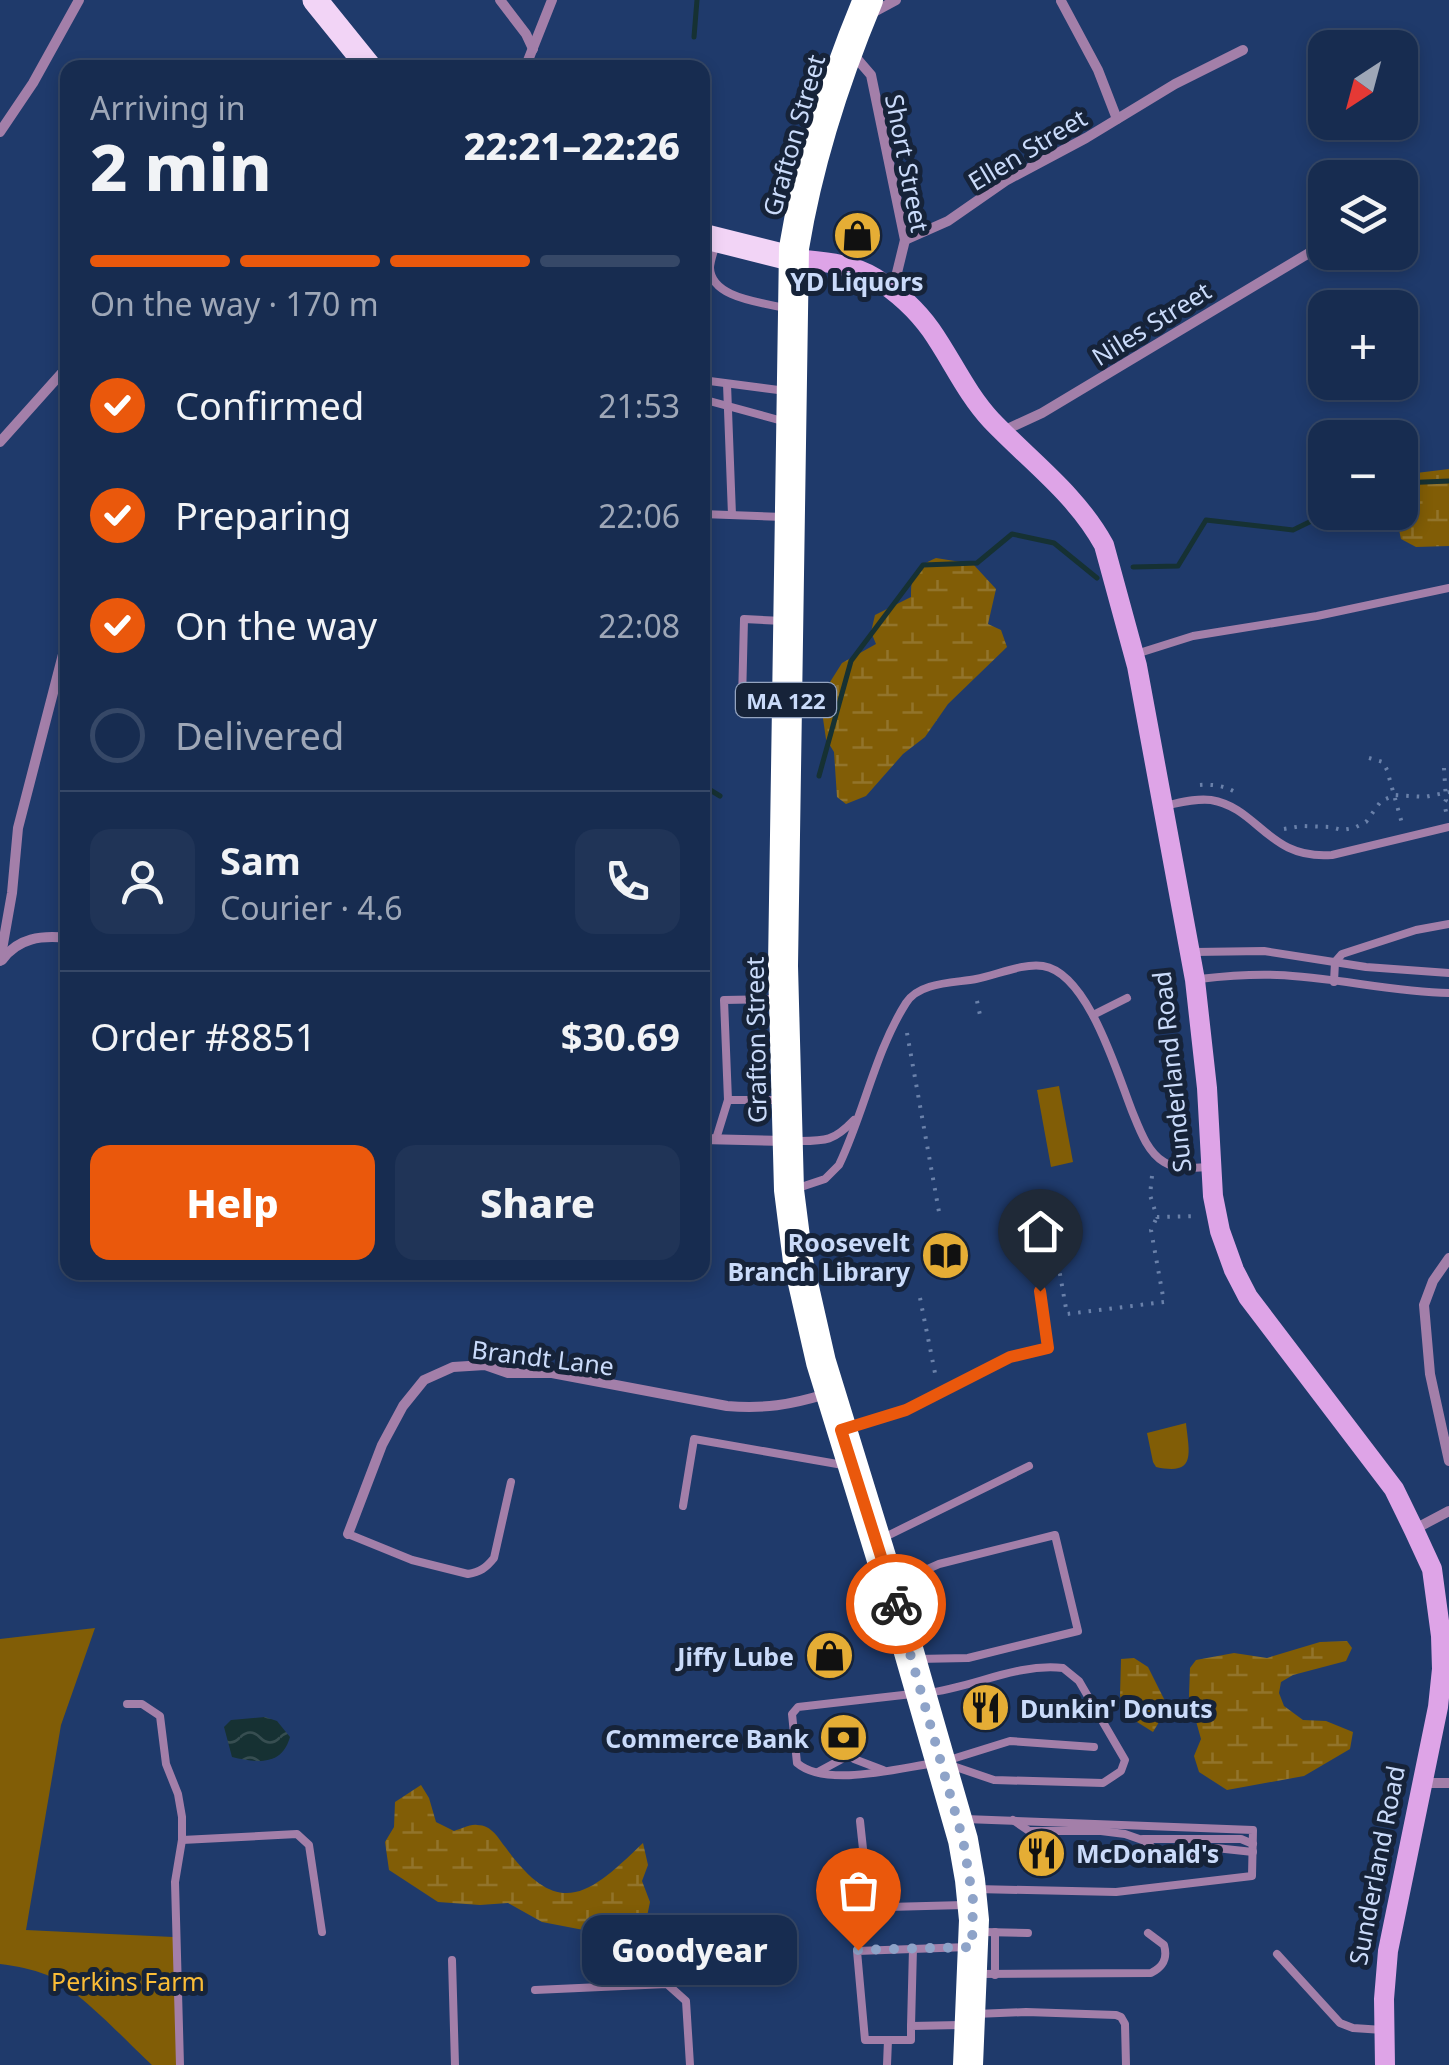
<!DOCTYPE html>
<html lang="en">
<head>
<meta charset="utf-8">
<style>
	:root { --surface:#172c50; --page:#203457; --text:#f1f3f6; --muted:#9ea7b7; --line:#364867; --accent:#ea580c }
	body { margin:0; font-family:"Noto Sans",sans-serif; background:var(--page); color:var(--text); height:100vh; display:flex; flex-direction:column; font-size:38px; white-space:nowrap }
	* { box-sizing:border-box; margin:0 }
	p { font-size:32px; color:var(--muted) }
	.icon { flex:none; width:55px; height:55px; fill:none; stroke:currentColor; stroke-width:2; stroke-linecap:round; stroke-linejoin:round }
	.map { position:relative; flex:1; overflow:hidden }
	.side { position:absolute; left:60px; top:60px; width:650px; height:1220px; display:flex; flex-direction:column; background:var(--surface); border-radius:20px; box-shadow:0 5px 15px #0003,0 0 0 2px var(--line) }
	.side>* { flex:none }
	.needle { width:65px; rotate:216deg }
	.tools { position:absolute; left:1308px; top:30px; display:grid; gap:20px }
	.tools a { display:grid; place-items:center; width:110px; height:110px; border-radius:20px; background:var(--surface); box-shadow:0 5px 15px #0003,0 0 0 2px var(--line); font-size:50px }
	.pin { position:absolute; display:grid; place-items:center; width:85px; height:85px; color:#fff; margin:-102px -42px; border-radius:50% 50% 50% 0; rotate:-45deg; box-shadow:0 0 10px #0007 }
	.pin .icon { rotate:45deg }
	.courier { position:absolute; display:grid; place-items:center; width:100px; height:100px; margin:-50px; border:8px solid #ea580c; border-radius:50%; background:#fff; color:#222; box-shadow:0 2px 12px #0007 }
	.bubble { position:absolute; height:70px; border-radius:20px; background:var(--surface); box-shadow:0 5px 15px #0003,0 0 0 2px var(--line); font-size:32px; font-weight:800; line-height:70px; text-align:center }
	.overview em { font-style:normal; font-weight:800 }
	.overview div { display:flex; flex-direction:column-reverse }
	.overview { display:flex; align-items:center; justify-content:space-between; height:170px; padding:0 30px }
	h1 { font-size:65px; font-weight:800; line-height:75px }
	.bar { display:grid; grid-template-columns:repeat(4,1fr); gap:15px 10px; align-content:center; height:120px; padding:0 30px }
	.bar i { height:12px; border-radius:8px; background:var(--line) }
	.bar .current { background:var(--accent) }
	.bar p { grid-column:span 4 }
	.line { display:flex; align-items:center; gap:25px; padding:0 30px; border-top:2px solid var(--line) }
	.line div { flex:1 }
	.round { display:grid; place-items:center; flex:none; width:105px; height:105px; border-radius:20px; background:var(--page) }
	ol { padding:0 30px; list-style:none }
	li { display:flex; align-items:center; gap:30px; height:110px }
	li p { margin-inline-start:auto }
	li .icon { padding:10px; border-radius:50%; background:var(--accent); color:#fff; stroke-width:4 }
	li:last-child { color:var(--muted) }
	li i { width:55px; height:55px; border:5px solid var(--line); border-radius:50% }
	.cta { display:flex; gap:20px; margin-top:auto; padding:20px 30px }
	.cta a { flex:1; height:115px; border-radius:20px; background:var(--accent); color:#fff; font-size:40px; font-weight:800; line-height:115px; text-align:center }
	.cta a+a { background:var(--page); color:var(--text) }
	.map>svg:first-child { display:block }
</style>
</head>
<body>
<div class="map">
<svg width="1449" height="2065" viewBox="0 0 1449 2065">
	<defs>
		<pattern id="wetland-marsh" width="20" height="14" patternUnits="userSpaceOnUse" patternTransform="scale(2.5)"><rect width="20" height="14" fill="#815d06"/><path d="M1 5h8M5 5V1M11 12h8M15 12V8" fill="none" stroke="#92742b"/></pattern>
		<pattern id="water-waves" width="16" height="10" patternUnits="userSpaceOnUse" patternTransform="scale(2.5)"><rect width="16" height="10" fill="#163133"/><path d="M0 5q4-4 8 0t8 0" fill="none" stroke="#374e51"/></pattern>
	</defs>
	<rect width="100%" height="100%" fill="#1f3a6b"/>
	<g fill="url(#wetland-marsh)">
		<path d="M1449,469V546L1416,547L1401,539L1398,525L1385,513L1400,512V475Z"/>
		<path d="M936,558L973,564L996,589L988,624L1001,630L1007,647L948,704L925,737L903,754L866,796L846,804L837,797L834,752L826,739L820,698L842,663L876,644L871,632L875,615L911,597C911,573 914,568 936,558Z"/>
		<path d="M1347,1641L1352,1648L1346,1661L1293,1675L1281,1682L1279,1693L1284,1706L1303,1720L1326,1721L1353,1732L1350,1749L1304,1776L1227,1790L1199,1772L1194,1756L1201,1739L1189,1696L1190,1668L1196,1660L1234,1653L1267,1658L1320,1642Z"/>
		<path d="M1134,1658L1148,1667L1168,1707L1153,1732L1129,1717L1120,1696L1121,1659Z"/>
		<path d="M421,1785L429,1798L436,1822L454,1831C461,1829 470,1824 477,1825C492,1825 498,1838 506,1848C559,1921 589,1895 643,1843L648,1865L642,1881L650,1902L645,1926L594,1932L542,1922L508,1903L480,1905L438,1902L389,1870L385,1842L394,1827L395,1802Z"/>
	</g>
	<g fill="#815d06">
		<path d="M1059,1086L1073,1162L1051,1167L1037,1090Z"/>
		<path d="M1186,1423C1189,1453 1197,1476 1156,1467L1153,1462L1147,1433Z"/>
		<path d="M95,1628L61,1725L26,1930L173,1937L178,2065H152C124,2039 80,1991 47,1975C32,1969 16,1966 0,1964V1639Z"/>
	</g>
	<path fill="url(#water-waves)" d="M265,1717L277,1721L290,1737C282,1766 257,1763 232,1757L224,1727L231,1720Z"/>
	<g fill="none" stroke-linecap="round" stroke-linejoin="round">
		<g stroke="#163133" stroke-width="5">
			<path d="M694,37L697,0"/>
			<path d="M1400,483L1449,481"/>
			<path d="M1133,567L1178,566L1206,520L1293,530L1330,512"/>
			<path d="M819,776L851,661L923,565L977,563L1012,534L1054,543L1097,578"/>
			<path d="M702,785L720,796"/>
		</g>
		<g stroke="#6a81aa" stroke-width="4" stroke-dasharray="2.5 8" stroke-linecap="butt">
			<path d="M1369,758L1383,762L1387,770L1403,827"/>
			<path d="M1444,768L1446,800L1444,803L1447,816"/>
			<path d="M1200,785C1213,784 1227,786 1238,794"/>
			<path d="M1284,829L1302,826L1330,827L1342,830L1354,828L1366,822L1381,801L1395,795L1425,797L1449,792"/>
			<path d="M977,1001L980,1015"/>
			<path d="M907,1033L939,1212"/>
			<path d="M1170,1106L1177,1154"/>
			<path d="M1152,1176L1150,1195L1157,1217L1198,1216"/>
			<path d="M1058,1263L1067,1314L1164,1302L1151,1230L1157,1217"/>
			<path d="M920,1298L936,1378"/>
		</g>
		<g stroke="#a37fa9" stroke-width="8">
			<path d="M716,244C714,251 710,261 710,268C711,298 761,302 784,308"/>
			<path d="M702,380L786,391"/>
			<path d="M727,384L732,515"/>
			<path d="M702,399L786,422"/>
			<path d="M702,514L783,517"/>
			<path d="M1136,654L1193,636L1317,616L1449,588"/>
			<path d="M782,703L742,701L744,619L783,621"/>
			<path d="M1163,806C1179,803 1195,798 1211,800C1259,808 1268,860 1332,855L1449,827"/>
			<path d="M1194,952L1264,951L1366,967L1449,973"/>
			<path d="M1199,979C1225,976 1251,974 1277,975C1335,977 1391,992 1449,993"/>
			<path d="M1334,982L1335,962L1342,954L1416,930L1449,924"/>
			<path d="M777,999L724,1000L728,1100H781"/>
			<path d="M1093,1015L1127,998"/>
			<path d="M716,1139L728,1100"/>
			<path d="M796,1141C825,1141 833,1142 854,1120"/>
			<path d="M798,1188L825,1179L839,1165C864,1113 875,1052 906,1003C919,982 954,983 976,979C997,975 1022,963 1043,966C1088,973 1117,1073 1132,1111C1139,1128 1147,1152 1164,1162C1177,1170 1193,1168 1208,1167"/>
			<path d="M850,1428L906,1409L1010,1357L1047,1348L1040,1291"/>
			<path d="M683,1506L694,1439L843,1465"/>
			<path d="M348,1534L412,1560L468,1574C480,1572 486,1568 494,1558L511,1482"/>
			<path d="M881,1539L1029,1466"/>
			<path d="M894,1584L939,1564L1055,1535L1078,1631L968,1658L917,1659"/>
			<path d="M926,1693C973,1688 1015,1663 1063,1668L1079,1681L1125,1760L1121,1771L1103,1783L994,1780L950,1765"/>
			<path d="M912,1694L798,1707L792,1714L797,1763C826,1788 899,1768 935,1763"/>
			<path d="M127,1704H142L160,1716L166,1764L178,1794L182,1817V1840L175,1882L180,2065"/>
			<path d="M854,1759L883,1770"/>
			<path d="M949,1760L1010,1741L1094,1747"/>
			<path d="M818,1772L842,1759"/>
			<path d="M965,1819L1253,1830L1252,1876L1116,1892L976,1889"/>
			<path d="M1013,1820L1029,1831H1101L1125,1834L1145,1841L1158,1853L1167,1856H1193L1216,1848L1253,1852"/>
			<path d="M860,1821L869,1905L888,1907L964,1905"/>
			<path d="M1143,1839H1241L1253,1844"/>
			<path d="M182,1840L297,1834L309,1845L322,1932"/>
			<path d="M983,1932L1028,1933"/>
			<path d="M995,1932V1975"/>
			<path d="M1277,1954L1340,2023L1353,2028L1383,2030"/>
			<path d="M452,1960L455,2065"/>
			<path d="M976,1974L1151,1973C1163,1967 1168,1959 1164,1945L1148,1933"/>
			<path d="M535,1990L667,1984L686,2001L690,2065"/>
			<path d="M975,2014L1026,2012L1116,2015L1121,2017L1125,2024L1126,2065"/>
			<path d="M911,2026L913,1948"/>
			<path d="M888,2040H911V2026L960,2025"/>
			<path d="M887,2065L888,2040H865L857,1951L968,1947"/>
		</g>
		<g stroke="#a37fa9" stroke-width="10">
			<path d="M500,0L526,34L533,49"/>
			<path d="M1061,1L1098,70L1117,119"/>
			<path d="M870,14L896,0"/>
			<path d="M852,53L871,75L905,240L893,289"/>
			<path d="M525,68L552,0"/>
			<path d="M0,132L33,83L79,0"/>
			<path d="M905,240L948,221L1007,180L1086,138L1175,84L1243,50"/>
			<path d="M1003,431L1042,413L1319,247"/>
			<path d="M0,442L68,366"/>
			<path d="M2,960C18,938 41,935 68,938"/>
			<path d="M0,961L12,893L18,828L68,635"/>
			<path d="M702,1139L785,1141"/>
			<path d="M1449,1258L1433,1281L1424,1305L1430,1374L1449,1461"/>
			<path d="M1415,1529L1449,1511"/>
			<path d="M348,1534L382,1445L403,1406L424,1380L453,1367L485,1365L508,1373H552L727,1406C764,1409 790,1405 826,1394"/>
			<path d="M1421,1783H1449"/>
		</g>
		<path stroke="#dea4e7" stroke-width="20" d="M794,259C822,262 851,263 875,278C897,292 916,309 931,330C952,360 966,393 991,420C1030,461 1076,494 1104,545L1137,666L1195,980L1207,1088L1213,1196L1220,1231L1234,1270L1248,1297L1394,1489L1414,1530L1432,1569L1441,1636L1442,1669L1438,1707L1388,1951L1384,1999L1385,2065"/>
		<g stroke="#f2d4f6" stroke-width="25">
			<path d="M315,0L370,68"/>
			<path d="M702,236L794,259"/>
		</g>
		<path stroke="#fff" stroke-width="30" d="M868,0C835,79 808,163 794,248L783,966L789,1190L798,1261L821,1362L890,1586L963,1840L970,1880L974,1920L968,2065"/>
	</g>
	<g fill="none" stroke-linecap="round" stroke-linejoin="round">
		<path stroke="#8ea3c8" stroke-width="10" stroke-dasharray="0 18" d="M858,1950L972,1947L973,1900L963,1840L896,1604"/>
		<path stroke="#ea580c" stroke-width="12" d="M896,1604L841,1430L906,1410L1010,1357L1048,1348L1040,1291"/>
	</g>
	<defs>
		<symbol id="shop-disc" viewBox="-11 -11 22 22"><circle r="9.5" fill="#e5ad35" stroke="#162339"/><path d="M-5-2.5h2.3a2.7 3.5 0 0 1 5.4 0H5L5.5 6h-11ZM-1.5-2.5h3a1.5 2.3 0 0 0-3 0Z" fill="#111"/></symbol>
		<symbol id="library-disc" viewBox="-11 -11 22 22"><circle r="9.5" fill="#e5ad35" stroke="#162339"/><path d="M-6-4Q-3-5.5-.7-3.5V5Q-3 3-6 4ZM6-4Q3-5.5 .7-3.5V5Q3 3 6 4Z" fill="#111"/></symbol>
		<symbol id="restaurant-disc" viewBox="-11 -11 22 22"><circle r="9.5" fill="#e5ad35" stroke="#162339"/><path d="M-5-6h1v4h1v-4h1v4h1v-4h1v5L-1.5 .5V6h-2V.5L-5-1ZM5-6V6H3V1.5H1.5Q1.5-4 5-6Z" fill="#111"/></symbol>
		<symbol id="bank-disc" viewBox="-11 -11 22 22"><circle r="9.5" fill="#e5ad35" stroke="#162339"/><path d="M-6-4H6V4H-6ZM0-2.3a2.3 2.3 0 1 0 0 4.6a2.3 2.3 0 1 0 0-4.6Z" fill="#111"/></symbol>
	</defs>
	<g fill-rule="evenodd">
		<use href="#shop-disc" x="830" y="208" width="55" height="55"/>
		<use href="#library-disc" x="918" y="1228" width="55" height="55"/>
		<use href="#shop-disc" x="802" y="1628" width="55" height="55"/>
		<use href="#restaurant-disc" x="958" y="1680" width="55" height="55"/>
		<use href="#bank-disc" x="816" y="1710" width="55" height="55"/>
		<use href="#restaurant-disc" x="1014" y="1826" width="55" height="55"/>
	</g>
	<g text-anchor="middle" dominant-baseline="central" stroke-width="10" stroke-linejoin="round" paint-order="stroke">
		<rect fill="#162339" stroke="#94a4c0" stroke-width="2.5" x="736" y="683" width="100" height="34" rx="8"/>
		<g font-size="22" font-weight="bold" fill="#cadbfa">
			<text x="786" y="700">MA 122</text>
		</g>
		<g font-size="25" fill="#cadbfa" stroke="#162339">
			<text transform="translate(793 135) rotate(-74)">Grafton Street</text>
			<text transform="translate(1027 149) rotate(-31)">Ellen Street</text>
			<text transform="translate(908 163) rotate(79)">Short Street</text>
			<text transform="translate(1151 323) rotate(-32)">Niles Street</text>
			<text transform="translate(755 1040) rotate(-91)">Grafton Street</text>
			<text transform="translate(1171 1072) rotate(-96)">Sunderland Road</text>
			<text transform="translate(543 1357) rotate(7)">Brandt Lane</text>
			<text transform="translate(1376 1865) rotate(-79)">Sunderland Road</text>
		</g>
		<g font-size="25" font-weight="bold" fill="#cadbfa" stroke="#162339" text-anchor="end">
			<text x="857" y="281" text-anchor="middle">YD Liquors</text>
			<text x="910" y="1242">Roosevelt<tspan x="910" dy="29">Branch Library</tspan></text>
			<text x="794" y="1656">Jiffy Lube</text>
			<text x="1020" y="1708" text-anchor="start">Dunkin' Donuts</text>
			<text x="809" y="1738">Commerce Bank</text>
			<text x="1076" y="1853" text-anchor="start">McDonald's</text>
		</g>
		<g font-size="25" fill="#fbbd36" stroke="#162339">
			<text x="128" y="1981">Perkins Farm</text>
		</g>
	</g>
</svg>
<div class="tools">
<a><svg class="needle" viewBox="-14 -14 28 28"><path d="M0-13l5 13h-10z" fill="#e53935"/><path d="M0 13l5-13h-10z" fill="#9ea7b7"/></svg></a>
<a><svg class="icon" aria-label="layers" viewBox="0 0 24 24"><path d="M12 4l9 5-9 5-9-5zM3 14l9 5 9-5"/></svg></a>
<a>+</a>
<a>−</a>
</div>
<div class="pin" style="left:858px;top:1950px;background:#ea580c"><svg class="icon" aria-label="bag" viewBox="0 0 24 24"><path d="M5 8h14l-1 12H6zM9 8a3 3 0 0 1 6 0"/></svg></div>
<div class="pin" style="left:1040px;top:1291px;background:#1f2937"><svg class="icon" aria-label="home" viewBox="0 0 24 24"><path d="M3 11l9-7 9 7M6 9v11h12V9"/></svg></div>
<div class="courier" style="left:896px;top:1604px"><svg class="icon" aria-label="bike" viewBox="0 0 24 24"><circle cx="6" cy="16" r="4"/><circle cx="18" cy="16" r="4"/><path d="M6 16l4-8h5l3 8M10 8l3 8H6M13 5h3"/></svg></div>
<div class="bubble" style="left:582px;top:1915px;width:215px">Goodyear</div>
<section class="side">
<div class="overview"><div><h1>2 min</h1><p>Arriving in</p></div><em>22:21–22:26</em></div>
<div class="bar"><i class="current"></i><i class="current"></i><i class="current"></i><i></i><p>On the way · 170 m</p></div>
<ol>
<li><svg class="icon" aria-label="check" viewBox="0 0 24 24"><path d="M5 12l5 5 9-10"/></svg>Confirmed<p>21:53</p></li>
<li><svg class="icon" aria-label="check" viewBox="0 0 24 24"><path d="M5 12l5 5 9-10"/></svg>Preparing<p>22:06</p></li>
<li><svg class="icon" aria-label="check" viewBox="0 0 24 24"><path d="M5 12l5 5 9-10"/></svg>On the way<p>22:08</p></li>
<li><i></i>Delivered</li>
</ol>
<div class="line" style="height:180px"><a class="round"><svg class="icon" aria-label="person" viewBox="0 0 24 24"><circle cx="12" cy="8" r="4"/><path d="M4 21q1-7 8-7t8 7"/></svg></a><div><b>Sam</b><p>Courier · 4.6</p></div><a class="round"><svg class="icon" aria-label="phone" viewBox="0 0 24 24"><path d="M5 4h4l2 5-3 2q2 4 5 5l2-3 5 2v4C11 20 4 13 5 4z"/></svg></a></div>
<div class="line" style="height:130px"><div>Order #8851</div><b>$30.69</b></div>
<div class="cta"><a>Help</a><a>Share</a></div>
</section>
</div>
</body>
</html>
